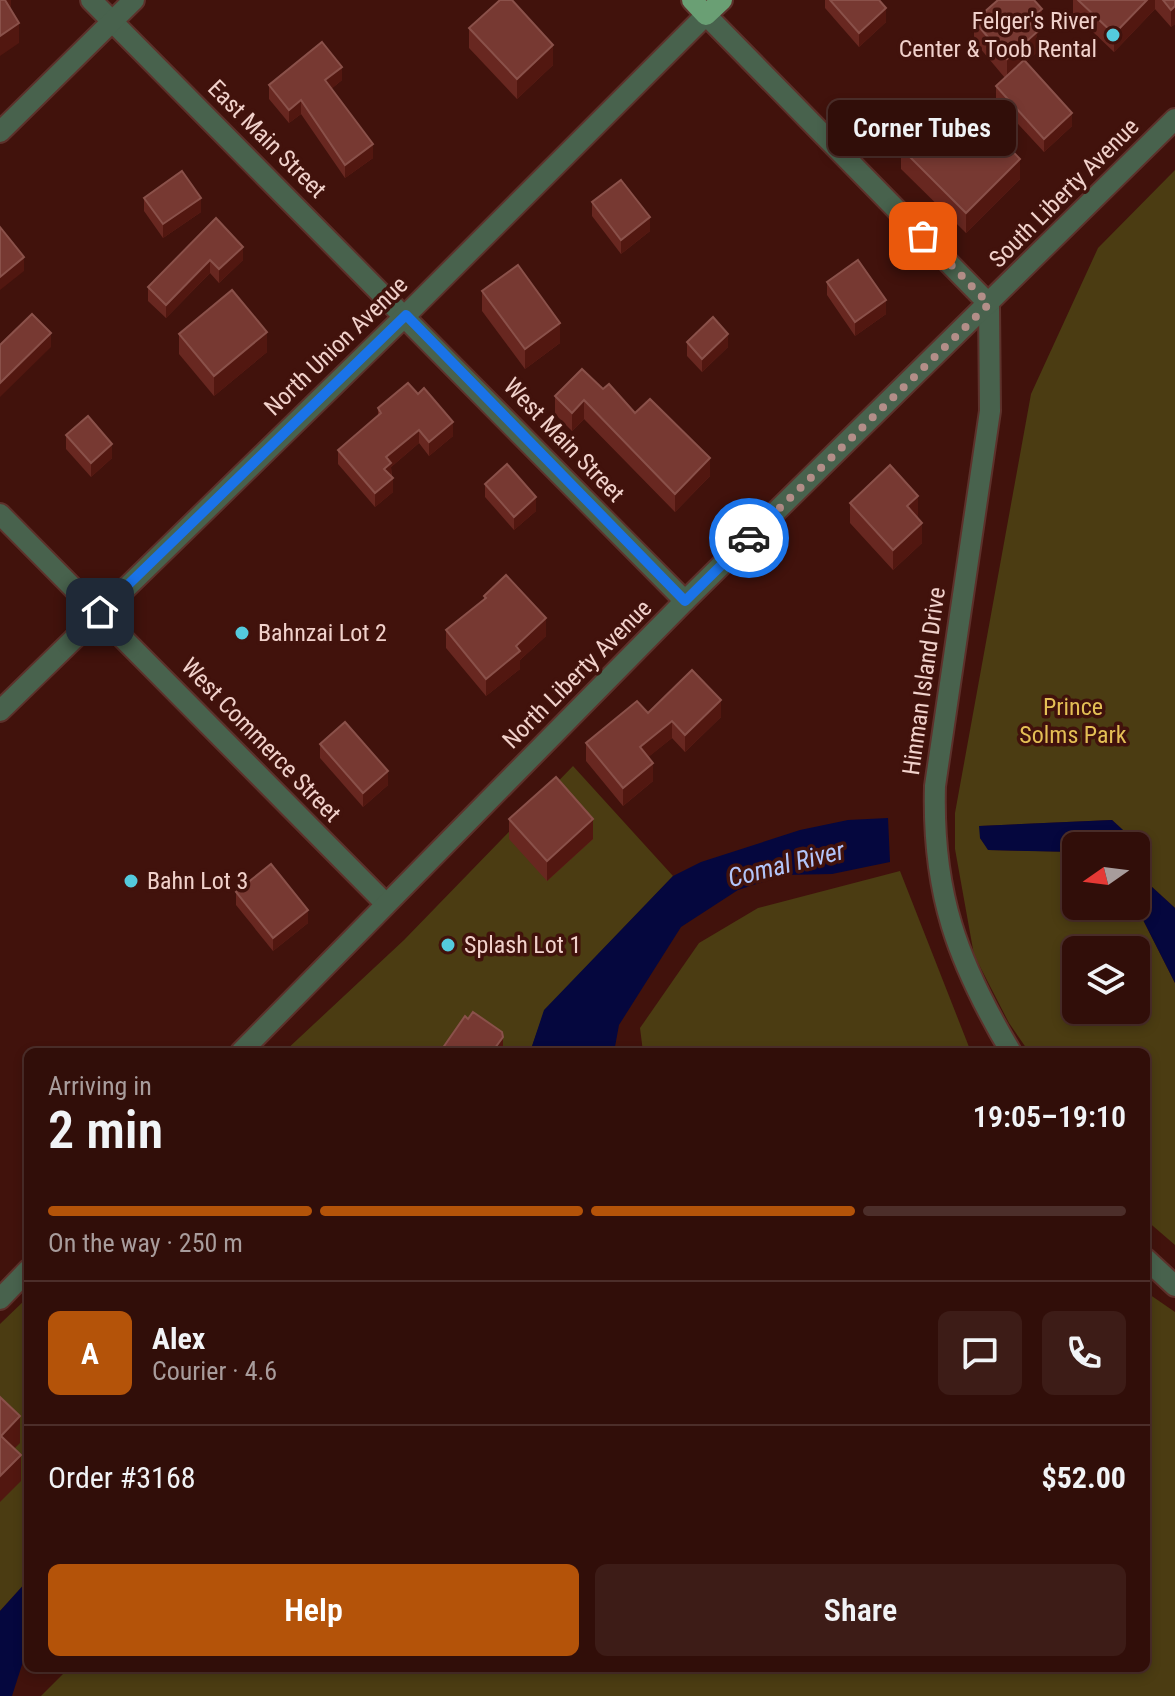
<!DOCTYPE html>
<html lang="en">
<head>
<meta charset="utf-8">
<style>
	:root { --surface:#310e09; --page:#3d1c17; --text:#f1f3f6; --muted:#a89c9c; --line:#4c2e2a; --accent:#b45309 }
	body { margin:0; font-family:"Roboto Condensed",sans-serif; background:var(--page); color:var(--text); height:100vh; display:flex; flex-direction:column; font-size:30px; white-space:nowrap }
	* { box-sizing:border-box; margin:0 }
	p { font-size:26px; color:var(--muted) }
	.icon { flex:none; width:44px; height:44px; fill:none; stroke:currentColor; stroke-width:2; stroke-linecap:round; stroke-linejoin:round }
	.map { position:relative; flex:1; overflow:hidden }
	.sheet { position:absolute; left:24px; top:1048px; width:1126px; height:624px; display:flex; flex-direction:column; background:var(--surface); border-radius:12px; box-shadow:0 4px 12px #0003,0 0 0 2px var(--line) }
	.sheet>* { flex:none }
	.needle { width:52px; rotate:256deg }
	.controls { position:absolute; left:1062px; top:832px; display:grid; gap:16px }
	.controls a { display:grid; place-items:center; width:88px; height:88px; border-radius:12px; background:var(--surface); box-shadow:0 4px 12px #0003,0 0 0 2px var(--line); font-size:40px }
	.pin { position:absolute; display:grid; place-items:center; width:68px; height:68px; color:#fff; margin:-34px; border-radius:16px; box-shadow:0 4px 12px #0006 }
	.courier { position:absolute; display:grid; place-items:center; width:80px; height:80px; margin:-40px; border:6px solid #1a73e8; border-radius:50%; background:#fff; color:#222; box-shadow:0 2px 10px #0007 }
	.bubble { position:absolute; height:56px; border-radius:12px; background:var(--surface); box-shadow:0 4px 12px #0003,0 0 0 2px var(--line); font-size:26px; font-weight:600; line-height:56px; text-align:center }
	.summary em { font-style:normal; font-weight:600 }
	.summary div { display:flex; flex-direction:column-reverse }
	.summary { display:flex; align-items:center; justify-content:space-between; height:136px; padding:0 24px }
	h1 { font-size:52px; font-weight:600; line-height:60px }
	.bar { display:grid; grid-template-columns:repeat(4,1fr); gap:12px 8px; align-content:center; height:96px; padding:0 24px }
	.bar i { height:10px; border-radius:6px; background:var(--line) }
	.bar .active { background:var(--accent) }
	.bar p { grid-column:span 4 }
	.line { display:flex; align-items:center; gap:20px; padding:0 24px; border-top:2px solid var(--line) }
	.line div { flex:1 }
	.round { display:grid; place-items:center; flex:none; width:84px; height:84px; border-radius:12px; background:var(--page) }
	.button { display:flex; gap:16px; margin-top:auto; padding:16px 24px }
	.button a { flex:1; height:92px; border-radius:12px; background:var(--accent); color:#fff; font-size:32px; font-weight:600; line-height:92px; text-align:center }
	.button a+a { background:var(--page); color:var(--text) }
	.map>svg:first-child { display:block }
</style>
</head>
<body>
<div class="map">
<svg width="1175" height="1696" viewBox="0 0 1175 1696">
	<rect width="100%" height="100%" fill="#41120c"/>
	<g fill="#4b3c12" fill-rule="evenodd">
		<path d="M1175,170V908L1152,887L1146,851L1112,820L980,826V838L989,850L1076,852V906H1136L1175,983V1245L1146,1220V1052H1029L1009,1023L974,955L955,849V813L1031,394L1098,248ZM1076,950H1136V1010H1076Z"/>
		<path d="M573,766L673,876L545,1010L530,1052H284L404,940Z"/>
		<path d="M900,871L971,1052H643L640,1028L699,943L758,908Z"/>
		<path d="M1146,1292L1175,1312V1696H41L69,1668H1146Z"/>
		<path d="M28,1297V1580L0,1611V1324Z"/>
	</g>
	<g fill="#05073e">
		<path d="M888,818L890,862L832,874L784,875L738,890L681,927L619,1025L614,1052H530L544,1010L673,876L701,862L800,830L848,820Z"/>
		<path d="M1112,820L1146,851L1152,887L1175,908V983L1136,906V846H1076V852L988,850L980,838L979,826Z"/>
		<path d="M28,1580V1646L12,1696H0V1611Z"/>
	</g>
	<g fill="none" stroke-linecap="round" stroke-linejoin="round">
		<defs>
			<g id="minor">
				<path d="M91,0L685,601"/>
				<path d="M0,132L134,0"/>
				<path d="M989,304L990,411L935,786C932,893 957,961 1011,1052"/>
				<path d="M0,514L386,904"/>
				<path d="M0,711L406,315L706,15L989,304"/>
				<path d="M241,1052L685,601L1175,119"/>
				<path d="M1146,1259L1175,1286"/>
				<path d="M0,1299L28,1270"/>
			</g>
			<path id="major" d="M692,0L706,15L722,0"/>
		</defs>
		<use href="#minor" stroke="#5d312b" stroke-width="24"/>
		<use href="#major" stroke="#5d312b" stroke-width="24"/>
		<use href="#minor" stroke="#48624d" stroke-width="20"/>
		<use href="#major" stroke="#6a9f74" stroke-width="20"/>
	</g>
	<g fill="#682720">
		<path d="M825,0H879L886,22L859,47L825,8Z"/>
		<path d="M1073,0H1175V24L1171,27L1155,9L1114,52L1073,13Z"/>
		<path d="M974,21L1042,29L1037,34V52L1026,62L1072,126L1044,152L996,100V86L1005,78L974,41Z"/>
		<path d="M469,28L553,65L517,99L469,48Z"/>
		<path d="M342,80L331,89L373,158L345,178L301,114L289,123L269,99V85Z"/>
		<path d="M901,148L961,155L1020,179L966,233L901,169Z"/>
		<path d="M144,198L201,212L163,238L144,211Z"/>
		<path d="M592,202L650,231L621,254L592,216Z"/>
		<path d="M216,218L243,260L219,283L210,273L166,318L148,301V287Z"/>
		<path d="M827,282L886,314L855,336L827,295Z"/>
		<path d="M482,291L560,343L525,369L482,311Z"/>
		<path d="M179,334L267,352L214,396L179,354Z"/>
		<path d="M687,342L728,347L702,372L687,356Z"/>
		<path d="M603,389L635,413L710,476L675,512L584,419L572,431L555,414V396Z"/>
		<path d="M378,408L453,436L429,456L419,443L391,467L393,492L375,507L338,464V450L378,416Z"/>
		<path d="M66,435L112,458L91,477L66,449Z"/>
		<path d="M485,484L536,511L514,530L485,497Z"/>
		<path d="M850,503L918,516L917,517L922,543L893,570L850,523Z"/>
		<path d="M484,596L546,636L520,660V669L486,696L446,648V630L484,600Z"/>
		<path d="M648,713L721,717L685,752L672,738L648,757L653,781L623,806L586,761V743Z"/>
		<path d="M320,744L388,785L363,807L320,758Z"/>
		<path d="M509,819L593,839L547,881L509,839Z"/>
		<path d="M236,892L308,923L273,951L236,905Z"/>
	</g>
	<g fill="#521710">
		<path d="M5,0H11V16Z"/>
		<path d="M1147,0H1155V9L1114,52V34Z"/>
		<path d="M1175,6V24L1171,27V10Z"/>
		<path d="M886,8V22L859,47V33Z"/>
		<path d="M1042,9V29L1037,34V52L1007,79V59L1028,21Z"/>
		<path d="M19,23V43L0,56V36Z"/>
		<path d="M553,45V65L517,99V79Z"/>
		<path d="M342,67V80L325,94V80Z"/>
		<path d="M301,100V114L289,123V110Z"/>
		<path d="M1072,113V126L1044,152V139Z"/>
		<path d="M373,144V158L345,178V165Z"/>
		<path d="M1020,159V179L966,233V213Z"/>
		<path d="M201,198V212L163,238V224Z"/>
		<path d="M650,217V231L621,254V240Z"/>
		<path d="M243,247V260L219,283V269Z"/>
		<path d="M24,257V271L0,290V277Z"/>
		<path d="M210,260V273L166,318V305Z"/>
		<path d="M886,300V314L855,336V322Z"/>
		<path d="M560,323V343L525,369V349Z"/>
		<path d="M267,332V352L214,396V376Z"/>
		<path d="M51,333V347L0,397V383Z"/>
		<path d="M728,334V347L702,372V359Z"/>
		<path d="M584,400V419L572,431V413Z"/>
		<path d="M453,422V436L429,456V442Z"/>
		<path d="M419,430V443L391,467V476L384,469L386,457Z"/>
		<path d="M112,444V458L91,477V463Z"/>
		<path d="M710,458V476L675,512V494Z"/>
		<path d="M393,478V492L375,507V493Z"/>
		<path d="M918,496V516L907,526V506Z"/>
		<path d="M536,497V511L514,530V517Z"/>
		<path d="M922,523V543L893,570V550Z"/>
		<path d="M546,618V636L520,660V669L486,696V679L516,646Z"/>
		<path d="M721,700V717L685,752V735Z"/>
		<path d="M672,721V738L640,764V747Z"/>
		<path d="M653,763V781L623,806V788Z"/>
		<path d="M388,771V785L363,807V793Z"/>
		<path d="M593,819V839L547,881V861Z"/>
		<path d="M308,910V923L273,951V938Z"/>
		<path d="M503,1037V1051L502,1052H492Z"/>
		<path d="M20,1416V1443L1,1462V1436Z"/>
		<path d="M21,1455V1481L0,1502V1476Z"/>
	</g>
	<g fill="#773932" stroke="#8a514a" stroke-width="2">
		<path d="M0,0H5L19,23L0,36Z"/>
		<path d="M500,0H512L553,45L517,79L469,28Z"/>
		<path d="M830,0H879L886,8L859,33Z"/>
		<path d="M998,0H1034L1042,9L1028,21L1037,32L1007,59L974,21Z"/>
		<path d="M1078,0H1147L1114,34Z"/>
		<path d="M1163,0H1175V6L1171,10Z"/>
		<path d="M322,42L342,67L325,80L373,144L345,165L301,100L289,110L269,85Z"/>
		<path d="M1024,60L1072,113L1044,139L996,86Z"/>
		<path d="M928,122L961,155L989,127L1020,159L966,213L901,148Z"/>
		<path d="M182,171L201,198L163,224L144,198Z"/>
		<path d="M621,180L650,217L621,240L592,202Z"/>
		<path d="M216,218L243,247L219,269L210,260L166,305L148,287Z"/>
		<path d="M0,227L24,257L0,277Z"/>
		<path d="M858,260L886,300L855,322L827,282Z"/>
		<path d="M518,265L560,323L525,349L482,291Z"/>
		<path d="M232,290L267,332L214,376L179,334Z"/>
		<path d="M32,314L51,333L0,383V345Z"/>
		<path d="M713,317L728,334L702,359L687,342Z"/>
		<path d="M582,369L603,389L609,384L635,413L650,399L710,458L675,494L584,400L572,413L555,396Z"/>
		<path d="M408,383L418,394L424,388L453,422L429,442L419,430L386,457L391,463L384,469L393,478L375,493L338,450L381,413L378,408Z"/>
		<path d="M88,416L112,444L91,463L66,435Z"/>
		<path d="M507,464L536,497L514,517L485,484Z"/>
		<path d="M890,465L918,496L907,506L922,523L893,550L850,503Z"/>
		<path d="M506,575L546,618L516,646L520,651L486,679L446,630L486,598L484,596Z"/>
		<path d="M692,670L721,700L685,735L672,721L640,747L653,763L623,788L586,743L637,701L648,713Z"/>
		<path d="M345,722L388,771L363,793L320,744Z"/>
		<path d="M556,777L593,819L547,861L509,819Z"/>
		<path d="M271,864L308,910L273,938L236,892Z"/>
		<path d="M473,1012L502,1032L503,1037L492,1052H440L465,1016L468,1019Z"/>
		<path d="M0,1397L20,1416L1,1436L21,1455L0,1476Z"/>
	</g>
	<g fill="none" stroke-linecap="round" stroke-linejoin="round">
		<path stroke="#b38e88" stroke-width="8" stroke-dasharray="0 14.4" d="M749,538L989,304L923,236"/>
		<path stroke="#1a73e8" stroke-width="10" d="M100,612L406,315L685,601L749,538"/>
	</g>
	<g fill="#54cadd" stroke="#41120c" stroke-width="3">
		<circle cx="1113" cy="35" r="8"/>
		<circle cx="242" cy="633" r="8"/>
		<circle cx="131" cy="881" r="8"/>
		<circle cx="448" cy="945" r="8"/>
	</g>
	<g text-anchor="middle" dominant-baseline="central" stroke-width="7" stroke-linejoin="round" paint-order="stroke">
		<g font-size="24" fill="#f1d1cb" stroke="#41120c" text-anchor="start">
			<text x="1097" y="21" text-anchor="end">Felger's River<tspan x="1097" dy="28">Center &amp; Toob Rental</tspan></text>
			<text x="258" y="633">Bahnzai Lot 2</text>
			<text x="147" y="881">Bahn Lot 3</text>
			<text x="464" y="945">Splash Lot 1</text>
		</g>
		<g font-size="24" fill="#f1d1cb" stroke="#41120c">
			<text transform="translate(267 139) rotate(45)">East Main Street</text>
			<text transform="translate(1064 193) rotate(-45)">South Liberty Avenue</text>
			<text transform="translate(336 346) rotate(-44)">North Union Avenue</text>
			<text transform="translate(564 440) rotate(46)">West Main Street</text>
			<text transform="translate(577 674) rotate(-45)">North Liberty Avenue</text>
			<text transform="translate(924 681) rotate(-82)">Hinman Island Drive</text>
			<text transform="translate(261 740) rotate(46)">West Commerce Street</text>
		</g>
		<g font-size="24" fill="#e4bf55" stroke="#41120c">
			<text x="1073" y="707">Prince<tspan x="1073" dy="28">Solms Park</tspan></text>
		</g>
		<g font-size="26" font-style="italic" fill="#b2c5fa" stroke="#41120c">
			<text transform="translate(786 864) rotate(-14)">Comal River</text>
		</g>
	</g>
</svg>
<div class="controls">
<a><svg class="needle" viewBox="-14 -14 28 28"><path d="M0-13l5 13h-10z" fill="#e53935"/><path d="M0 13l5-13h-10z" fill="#a89c9c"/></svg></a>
<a><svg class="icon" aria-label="layers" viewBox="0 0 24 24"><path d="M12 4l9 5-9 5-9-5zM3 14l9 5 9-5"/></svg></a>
</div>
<div class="pin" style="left:923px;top:236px;background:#ea580c"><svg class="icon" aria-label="bag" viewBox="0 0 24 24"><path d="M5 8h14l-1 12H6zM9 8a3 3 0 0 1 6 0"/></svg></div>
<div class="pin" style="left:100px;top:612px;background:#1f2937"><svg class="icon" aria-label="home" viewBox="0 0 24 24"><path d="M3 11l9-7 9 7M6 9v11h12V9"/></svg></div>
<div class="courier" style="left:749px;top:538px"><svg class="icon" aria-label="car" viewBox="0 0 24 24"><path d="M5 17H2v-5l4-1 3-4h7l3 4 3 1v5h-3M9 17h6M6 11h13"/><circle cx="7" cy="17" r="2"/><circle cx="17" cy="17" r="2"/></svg></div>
<div class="bubble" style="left:828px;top:100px;width:188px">Corner Tubes</div>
<section class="sheet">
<div class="summary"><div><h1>2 min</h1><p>Arriving in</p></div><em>19:05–19:10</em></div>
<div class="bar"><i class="active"></i><i class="active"></i><i class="active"></i><i></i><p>On the way · 250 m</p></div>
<div class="line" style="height:144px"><b class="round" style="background:var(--accent);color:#fff">A</b><div><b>Alex</b><p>Courier · 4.6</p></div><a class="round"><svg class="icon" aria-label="chat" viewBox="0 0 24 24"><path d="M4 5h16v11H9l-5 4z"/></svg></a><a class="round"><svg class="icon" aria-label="phone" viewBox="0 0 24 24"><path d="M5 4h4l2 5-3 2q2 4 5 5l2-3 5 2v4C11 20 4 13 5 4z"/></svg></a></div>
<div class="line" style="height:104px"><div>Order #3168</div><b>$52.00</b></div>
<div class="button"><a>Help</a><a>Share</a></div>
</section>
</div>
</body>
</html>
